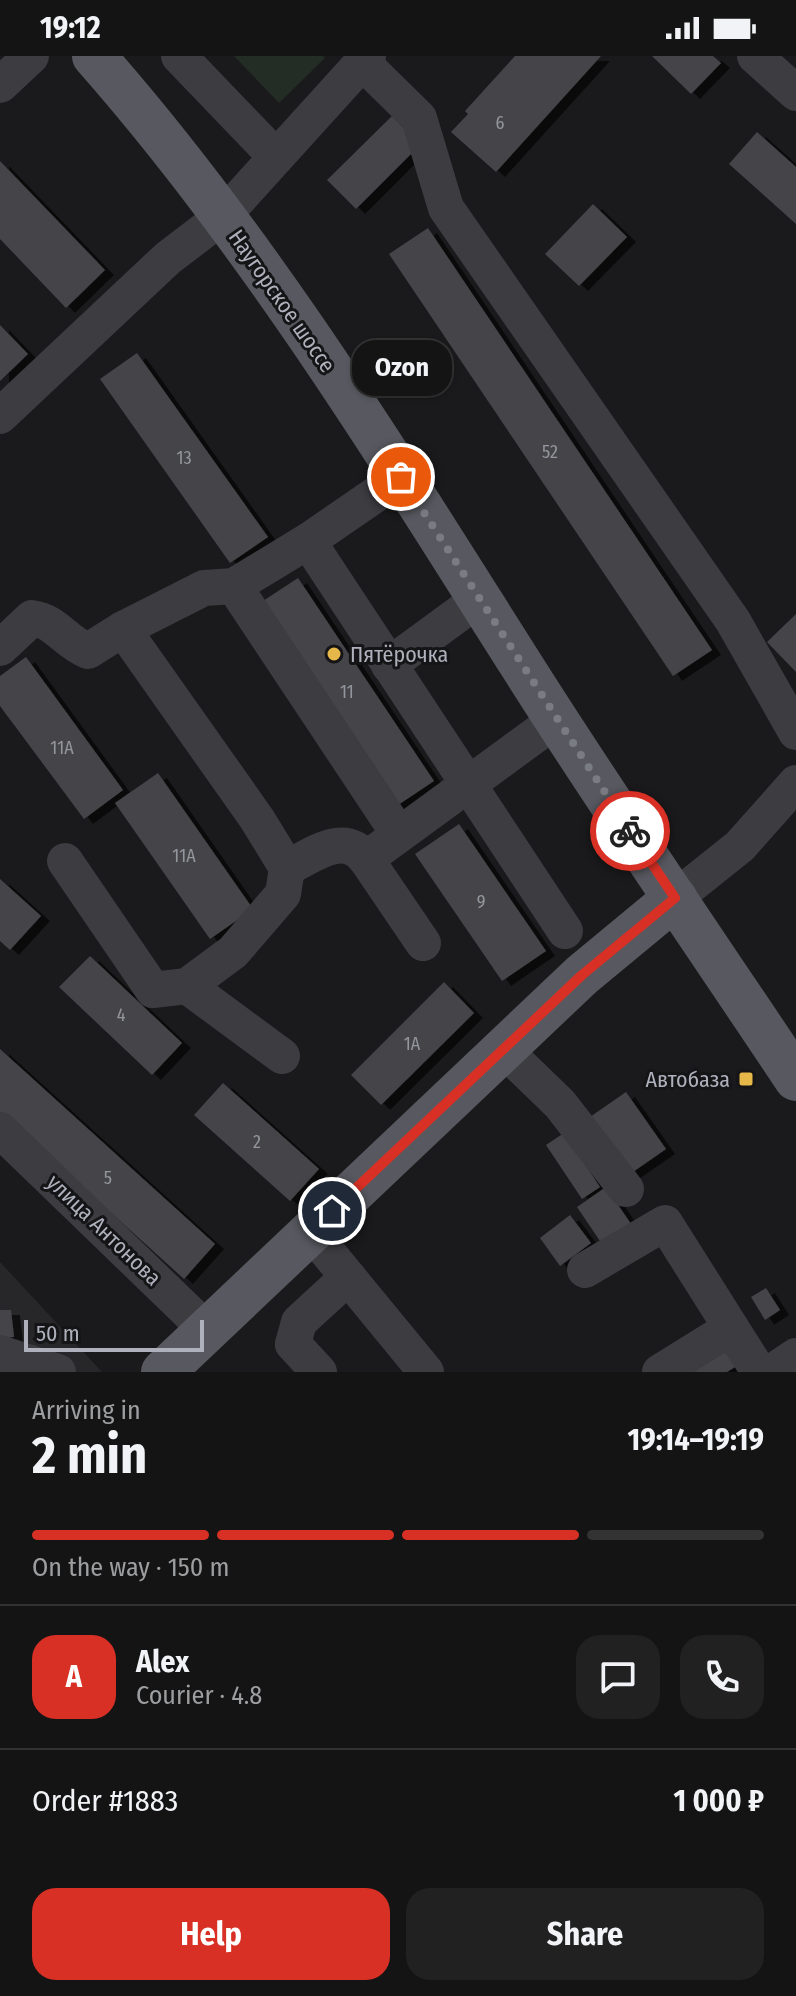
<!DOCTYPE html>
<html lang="en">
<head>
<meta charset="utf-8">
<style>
	:root { --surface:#141415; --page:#212122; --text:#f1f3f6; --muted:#9d9ea0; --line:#333334; --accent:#d93025 }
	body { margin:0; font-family:"Fira Sans Condensed",sans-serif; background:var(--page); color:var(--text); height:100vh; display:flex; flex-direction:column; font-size:30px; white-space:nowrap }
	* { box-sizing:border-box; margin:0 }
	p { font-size:26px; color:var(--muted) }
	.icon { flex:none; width:44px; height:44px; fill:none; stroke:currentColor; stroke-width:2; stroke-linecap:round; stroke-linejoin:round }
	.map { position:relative; height:1316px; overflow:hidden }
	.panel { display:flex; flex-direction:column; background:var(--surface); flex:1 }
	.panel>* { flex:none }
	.scale { position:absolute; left:24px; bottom:20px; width:180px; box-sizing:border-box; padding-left:8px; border:4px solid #aeb1bb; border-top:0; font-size:22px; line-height:28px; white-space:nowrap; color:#aeb1bb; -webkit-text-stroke:6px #151517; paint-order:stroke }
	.pin { position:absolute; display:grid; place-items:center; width:68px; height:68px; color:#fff; margin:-34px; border:4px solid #fff; border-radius:50%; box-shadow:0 2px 8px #0007 }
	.courier { position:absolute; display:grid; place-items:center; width:80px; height:80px; margin:-40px; border:6px solid #d93025; border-radius:50%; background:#fff; color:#222; box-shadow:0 2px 10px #0007 }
	.bubble { position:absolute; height:56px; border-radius:24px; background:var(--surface); box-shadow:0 2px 6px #0004,0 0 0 2px var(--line); font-size:26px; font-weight:700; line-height:56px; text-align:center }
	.overview em { font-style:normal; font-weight:700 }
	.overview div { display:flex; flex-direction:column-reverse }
	.overview { display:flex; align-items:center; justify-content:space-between; height:136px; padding:0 32px }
	h1 { font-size:52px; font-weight:700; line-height:60px }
	.bar { display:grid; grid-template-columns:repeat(4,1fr); gap:12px 8px; align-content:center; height:96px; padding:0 32px }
	.bar i { height:10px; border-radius:6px; background:var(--line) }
	.bar .current { background:var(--accent) }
	.bar p { grid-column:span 4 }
	.line { display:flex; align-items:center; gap:20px; padding:0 32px; border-top:2px solid var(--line) }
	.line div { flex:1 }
	.round { display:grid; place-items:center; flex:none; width:84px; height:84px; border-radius:24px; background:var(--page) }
	.cta { display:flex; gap:16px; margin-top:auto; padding:16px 32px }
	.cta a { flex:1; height:92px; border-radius:24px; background:var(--accent); color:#fff; font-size:32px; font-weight:700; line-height:92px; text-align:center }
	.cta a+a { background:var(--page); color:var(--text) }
	.status { display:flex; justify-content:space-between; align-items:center; height:56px; padding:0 40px; background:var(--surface); direction:ltr }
	.status svg { height:22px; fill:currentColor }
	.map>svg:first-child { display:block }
</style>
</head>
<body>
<div class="status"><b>19:12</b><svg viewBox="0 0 49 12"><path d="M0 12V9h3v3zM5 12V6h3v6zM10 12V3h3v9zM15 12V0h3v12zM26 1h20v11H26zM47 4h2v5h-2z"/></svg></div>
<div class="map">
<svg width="796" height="1316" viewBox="0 0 796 1316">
	<defs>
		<filter id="shadow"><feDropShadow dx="9" dy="5" stdDeviation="0" flood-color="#0009"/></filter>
	</defs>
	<rect width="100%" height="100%" fill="#1a1a1c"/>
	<path fill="#272629" d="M0,1206L102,1316H0Z"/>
	<path fill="#242c26" d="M234,0H323L325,2L279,47Z"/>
	<g fill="#454549" filter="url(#shadow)">
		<path d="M515,0H601L496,116L451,76L468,58L465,55Z"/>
		<path d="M652,0H713L721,7L691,38Z"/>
		<path d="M392,60L420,89L356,153L327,124Z"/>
		<path d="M757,76L796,111V168L729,108Z"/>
		<path d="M0,105L105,214L66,252L0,183Z"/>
		<path d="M593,148L627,181L579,230L545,198Z"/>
		<path d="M428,172L712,594L673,620L389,198Z"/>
		<path d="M0,269L28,298L0,325Z"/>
		<path d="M137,297L268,481L230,507L100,323Z"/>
		<path d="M298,522L434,725L395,751L260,547Z"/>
		<path d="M796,558V616L767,586Z"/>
		<path d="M26,601L123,734L84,763L0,650V620Z"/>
		<path d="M158,717L253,853L210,883L115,747Z"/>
		<path d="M459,768L546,895L502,925L415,798Z"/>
		<path d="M0,823L41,860L10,894L0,885Z"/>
		<path d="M90,900L182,987L152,1019L59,931Z"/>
		<path d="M444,926L474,957L381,1049L351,1019Z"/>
		<path d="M0,993L215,1188L184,1223L0,1056Z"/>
		<path d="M223,1027L319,1113L290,1145L194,1059Z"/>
		<path d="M626,1036L666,1093L630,1118L590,1061Z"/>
		<path d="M564,1077L600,1131L582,1143L546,1089Z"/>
		<path d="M606,1131L631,1168L602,1188L577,1151Z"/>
		<path d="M570,1159L591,1187L560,1210L540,1182Z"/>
		<path d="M766,1232L780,1254L765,1264L751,1241Z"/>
		<path d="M0,1254H11L14,1281L0,1282Z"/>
		<path d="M726,1286L740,1308L727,1316H677Z"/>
	</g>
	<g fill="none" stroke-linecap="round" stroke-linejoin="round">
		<g stroke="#3c3c41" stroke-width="36">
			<path d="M179,0L276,101"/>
			<path d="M755,0L796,37"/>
			<path d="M362,6L419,62L446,152L733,565L796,676"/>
			<path d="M0,29L31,0"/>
			<path d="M0,360L168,202L223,160L368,0"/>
			<path d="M308,485L565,875"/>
			<path d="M234,530L398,777"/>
			<path d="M0,592L32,562C56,565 65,586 88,595L123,573"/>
			<path d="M389,609L479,543"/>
			<path d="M65,805L153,934L187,930L233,896L283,838L287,812L257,763L123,573L204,532L234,530L308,485L401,421"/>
			<path d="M287,812C313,799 344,774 366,803"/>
			<path d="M675,842L740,790L796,727"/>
			<path d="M423,887L366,803L556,664"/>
			<path d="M187,930L282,1000"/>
			<path d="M503,993L560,1048L626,1133"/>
			<path d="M0,1074L207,1274"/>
			<path d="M311,1176L426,1316"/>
			<path d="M585,1214L665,1167L759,1316"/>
			<path d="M0,1297L58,1316"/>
			<path d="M319,1316L293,1288L299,1266L348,1221"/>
			<path d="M660,1316L731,1272"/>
			<path d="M772,1316L796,1300"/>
		</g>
		<g stroke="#585960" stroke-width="44">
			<path d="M94,0C258,186 388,399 520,607C609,748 704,885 796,1023"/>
			<path d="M163,1316L582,919L675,842"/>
		</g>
	</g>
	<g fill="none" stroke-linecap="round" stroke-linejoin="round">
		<path stroke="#7a7c83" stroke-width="8" stroke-dasharray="0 14.4" d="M401,421L630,775"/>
		<path stroke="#d93025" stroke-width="10" d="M332,1155L582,919L675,842L630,775"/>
	</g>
	<g fill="#e6b849" stroke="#151517" stroke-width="3">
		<circle cx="334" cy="598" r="8"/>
		<rect x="738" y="1015" width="16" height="16" rx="4"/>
	</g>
	<g text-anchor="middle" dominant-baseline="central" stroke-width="6" stroke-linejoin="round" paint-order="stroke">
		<g font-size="18" fill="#94969e">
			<text x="500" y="67">6</text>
			<text x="550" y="396">52</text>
			<text x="184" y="402">13</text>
			<text x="347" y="636">11</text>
			<text x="62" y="692">11А</text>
			<text x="184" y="800">11А</text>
			<text x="481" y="846">9</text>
			<text x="121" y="959">4</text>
			<text x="412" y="988">1А</text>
			<text x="257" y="1086">2</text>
			<text x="108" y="1122">5</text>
		</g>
		<g font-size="22" fill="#aeb1bb" stroke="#151517">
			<text transform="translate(282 245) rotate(55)">Наугорское шоссе</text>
			<text transform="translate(104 1174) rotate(44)">улица Антонова</text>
		</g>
		<g font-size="22" fill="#aeb1bb" stroke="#151517" text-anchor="start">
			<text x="350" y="598">Пятёрочка</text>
			<text x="730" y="1023" text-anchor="end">Автобаза</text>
		</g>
	</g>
</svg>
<div class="scale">50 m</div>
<div class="pin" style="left:401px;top:421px;background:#ea580c"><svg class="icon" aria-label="bag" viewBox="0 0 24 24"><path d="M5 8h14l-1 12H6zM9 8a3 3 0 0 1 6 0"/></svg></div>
<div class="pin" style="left:332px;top:1155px;background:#1f2937"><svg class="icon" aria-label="home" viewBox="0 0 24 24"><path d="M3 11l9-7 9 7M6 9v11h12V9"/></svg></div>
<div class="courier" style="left:630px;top:775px"><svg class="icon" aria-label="bike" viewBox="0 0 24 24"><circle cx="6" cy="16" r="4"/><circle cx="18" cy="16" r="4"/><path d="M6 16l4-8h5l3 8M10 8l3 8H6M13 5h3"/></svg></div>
<div class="bubble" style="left:352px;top:284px;width:100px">Ozon</div>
</div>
<section class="panel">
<div class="overview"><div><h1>2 min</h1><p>Arriving in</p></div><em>19:14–19:19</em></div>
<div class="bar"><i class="current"></i><i class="current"></i><i class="current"></i><i></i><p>On the way · 150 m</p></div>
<div class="line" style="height:144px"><b class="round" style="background:var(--accent);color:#fff">A</b><div><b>Alex</b><p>Courier · 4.8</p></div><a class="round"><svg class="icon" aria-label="chat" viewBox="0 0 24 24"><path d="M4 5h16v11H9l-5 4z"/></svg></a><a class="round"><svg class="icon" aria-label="phone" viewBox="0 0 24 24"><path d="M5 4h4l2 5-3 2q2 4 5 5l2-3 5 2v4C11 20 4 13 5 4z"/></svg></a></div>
<div class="line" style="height:104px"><div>Order #1883</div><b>1 000 ₽</b></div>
<div class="cta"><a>Help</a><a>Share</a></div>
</section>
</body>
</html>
